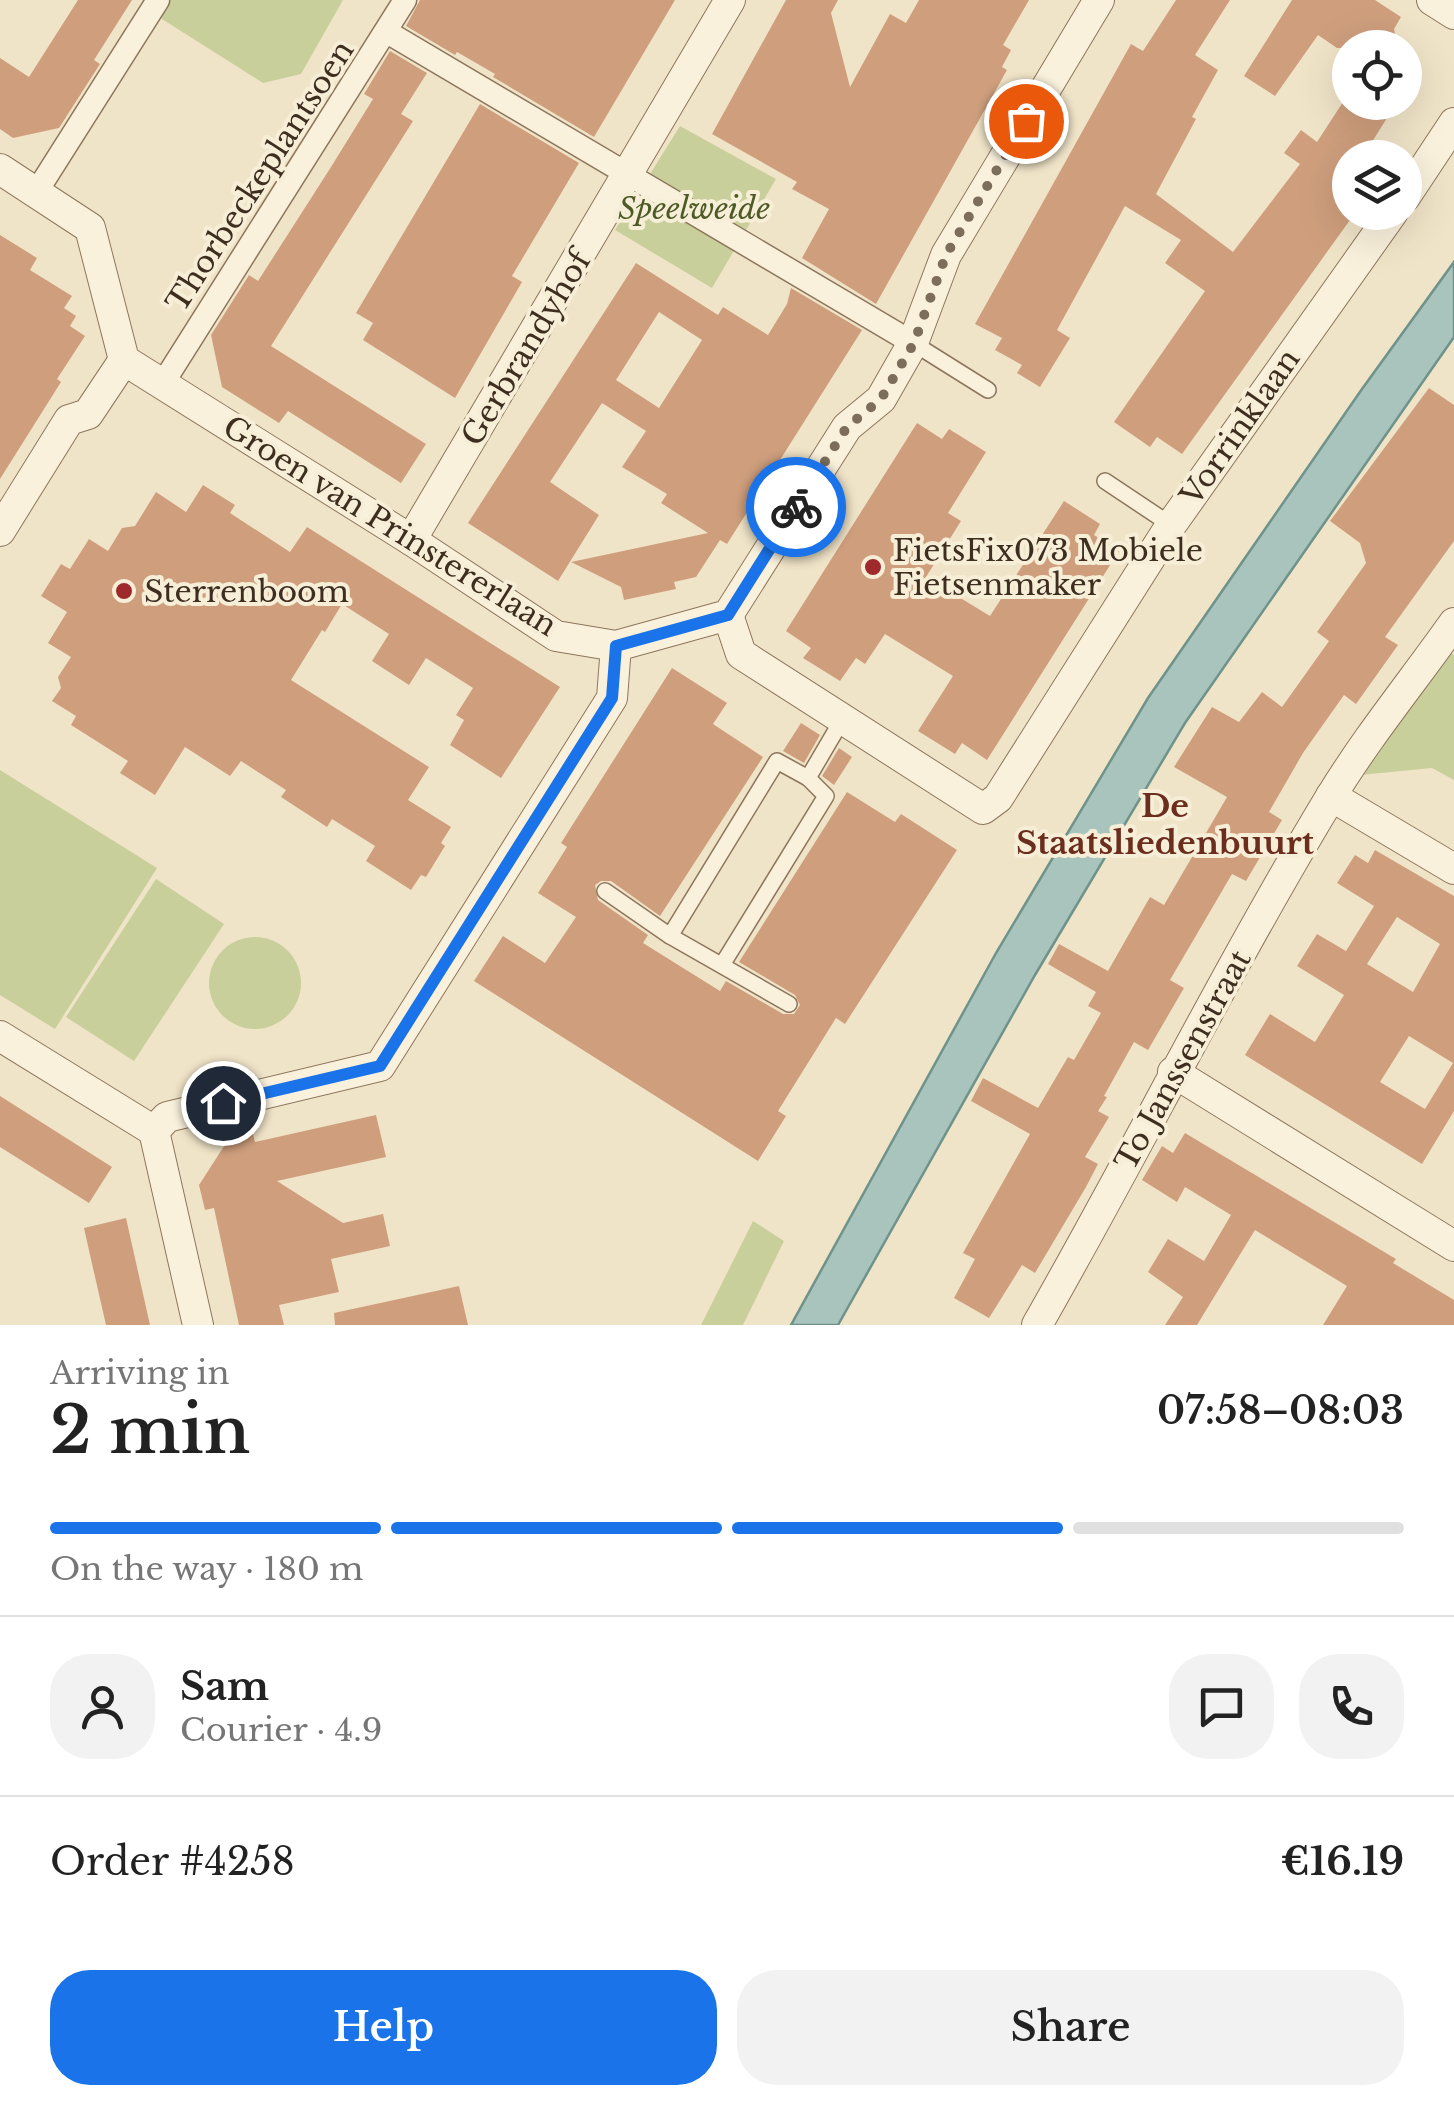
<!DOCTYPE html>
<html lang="en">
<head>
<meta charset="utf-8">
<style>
	:root { --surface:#fff; --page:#f2f2f2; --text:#222; --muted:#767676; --line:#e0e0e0; --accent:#1a73e8 }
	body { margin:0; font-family:"Libre Baskerville",serif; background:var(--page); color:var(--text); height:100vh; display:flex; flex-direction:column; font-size:38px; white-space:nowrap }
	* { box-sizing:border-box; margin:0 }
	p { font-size:32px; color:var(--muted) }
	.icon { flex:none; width:55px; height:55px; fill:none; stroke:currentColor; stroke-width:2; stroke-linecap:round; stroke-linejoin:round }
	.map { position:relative; height:1325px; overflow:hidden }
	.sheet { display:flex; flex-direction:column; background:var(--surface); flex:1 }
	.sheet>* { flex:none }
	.tools { position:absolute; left:1332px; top:30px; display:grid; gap:20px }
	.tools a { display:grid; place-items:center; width:90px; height:90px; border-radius:50%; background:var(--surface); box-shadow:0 10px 40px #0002; font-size:50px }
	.pin { position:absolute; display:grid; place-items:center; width:85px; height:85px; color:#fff; margin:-42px; border:5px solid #fff; border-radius:50%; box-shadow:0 2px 10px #0007 }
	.courier { position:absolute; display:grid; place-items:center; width:100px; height:100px; margin:-50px; border:8px solid #1a73e8; border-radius:50%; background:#fff; color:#222; box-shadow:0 2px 12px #0007 }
	.headline em { font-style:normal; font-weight:600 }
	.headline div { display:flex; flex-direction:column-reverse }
	.headline { display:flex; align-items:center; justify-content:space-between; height:170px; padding:0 50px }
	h1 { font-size:65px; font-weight:600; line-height:75px }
	.bar { display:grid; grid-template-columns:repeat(4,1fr); gap:15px 10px; align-content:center; height:120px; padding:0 50px }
	.bar i { height:12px; border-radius:8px; background:var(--line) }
	.bar .active { background:var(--accent) }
	.bar p { grid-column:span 4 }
	.line { display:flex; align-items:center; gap:25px; padding:0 50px; border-top:2px solid var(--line) }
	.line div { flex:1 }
	.round { display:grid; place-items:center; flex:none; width:105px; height:105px; border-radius:40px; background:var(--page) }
	.action { display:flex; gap:20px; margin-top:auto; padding:20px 50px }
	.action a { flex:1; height:115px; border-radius:40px; background:var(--accent); color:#fff; font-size:40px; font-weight:600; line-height:115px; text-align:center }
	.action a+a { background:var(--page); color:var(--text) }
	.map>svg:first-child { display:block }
</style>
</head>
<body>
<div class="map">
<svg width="1454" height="1325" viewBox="0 0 1454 1325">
	<rect width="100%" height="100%" fill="#f0e4c8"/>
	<g fill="#c9cf9b">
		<path d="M164,0H343L301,74L263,83L154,14Z"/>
		<path d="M680,126L776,179L712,288L615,230Z"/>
		<path d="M1442,647L1454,655V780L1432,768L1350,776Z"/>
		<path d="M0,770L157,868L55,1029L0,995Z"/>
		<path d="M156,879L224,924L134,1061L66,1017Z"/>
		<circle cx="255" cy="983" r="46"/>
		<path d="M753,1221L784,1241L743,1325H701Z"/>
	</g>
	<path fill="#a9c4bc" stroke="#6f938a" stroke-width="2.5" d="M1454,262V337L1185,723L1035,975L838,1325H791L996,953L1148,698L1362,389Z"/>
	<g fill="#cf9f7d" fill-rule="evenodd">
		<path d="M78,0H132L94,60L100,64L59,128L13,138L0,129V58L29,77Z"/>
		<path d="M420,0H675L594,137L493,77L495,74L457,52L455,55L406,26Z"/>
		<path d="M786,0H838L831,13L850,87L890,14L906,23L919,0H1029L1003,45L1011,50L1002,67L1007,70L876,304L802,258L829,209L792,189L797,182L712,134Z"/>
		<path d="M1176,0H1230L1195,55L1218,70L1192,117L1196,119L1156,194L1233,252L1300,164L1284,153L1301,130L1317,142L1343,102H1397L1362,158H1350V220L1182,454L1157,437L1150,447L1114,422L1205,291L1165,263L1181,240L1125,206L1057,330L1070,338L1040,387L1017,373L1022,365L995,350L1002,338L975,324L1131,44L1143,51Z"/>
		<path d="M1292,0H1375L1401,17L1394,29L1398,48H1337L1318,35L1275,96L1244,76Z"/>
		<path d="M390,51L427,73L401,114L413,121L271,346L426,444L401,483L288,411L279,423L222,387L211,335L249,275L258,281L331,167L373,99L364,94Z"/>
		<path d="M480,104L579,163L512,276L522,282L455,398L363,340L373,323L356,313Z"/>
		<path d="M0,235L37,258L30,270L72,296L64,308L76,316L70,326L85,336L57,379L61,382L0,479Z"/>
		<path d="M636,263L718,315L723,307L768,335L787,304L791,288L862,330L727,544L720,540L696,577L674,582L676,589L624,600L621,587L571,562L708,533L661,503L667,494L622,467L646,431L602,403L550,482L599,515L558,581L468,523ZM659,312L702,340L659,408L616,380Z"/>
		<path d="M1429,388L1454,405V541L1385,637L1398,645L1356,704L1344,695L1303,753L1269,812L1282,820L1246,881L1232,874L1170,980L1184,988L1148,1050L1134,1042L1104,1096L1107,1097L1098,1111L1109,1117L1085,1157L1098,1164L1086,1187L1035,1273L1022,1265L989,1318L954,1298L975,1259L963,1253L1030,1134L971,1101L983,1078L1038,1108L1068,1057L1074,1060L1101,1013L1088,1006L1096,992L1048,964L1059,944L1108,971L1150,897L1164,905L1227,797L1174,767L1212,707L1239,722L1262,692L1282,707L1329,641L1317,632L1366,563L1360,543L1330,521Z"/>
		<path d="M917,423L942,439L949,429L986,452L948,513L961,521L926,577L990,616L1064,501L1100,524L1094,535L1119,551L987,760L962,743L955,754L918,731L953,676L885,634L865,664L856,658L840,681L803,658L811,648L786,631Z"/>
		<path d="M203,485L235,505L230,513L290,552L307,527L560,687L501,778L450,745L464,720L456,715L473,688L426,658L409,685L372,661L389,634L342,604L325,632L322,630L291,680L429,767L408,800L451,827L441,843L445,846L426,877L421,875L411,890L366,861L375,846L332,819L327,827L281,797L286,790L241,761L230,776L185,747L155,795L120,773L128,761L71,725L76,716L52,701L61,688L58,677L71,657L48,643L67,612L41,596L61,564L70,569L89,539L108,551L122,528L135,526L156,492L186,512Z"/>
		<path d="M672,668L727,703L713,724L763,757L660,916L611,881H601L595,885L598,900L648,935L643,943L720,991L726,981L783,1014H794L800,1005L795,995L739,962L847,792L895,822L901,814L957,850L845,1024L836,1018L778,1111L786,1116L758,1161L474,981L503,936L545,963L576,917L538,893L567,847L561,843Z"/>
		<path d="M801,723L820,735L804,763L783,751Z"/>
		<path d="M839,748L852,757L834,785L822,776Z"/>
		<path d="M1375,850L1454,896V1111L1422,1164L1245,1055L1270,1014L1315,1042L1344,995L1297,966L1317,934L1346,951L1374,906L1337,883L1355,855L1368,863ZM1397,917L1440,944L1413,992L1367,964ZM1409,1036L1453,1063L1425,1109L1380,1082Z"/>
		<path d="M0,1096L112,1167L89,1203L0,1147Z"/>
		<path d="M376,1115L386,1157L277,1181L343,1223L383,1214L390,1246L331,1259L339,1292L279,1305L284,1325H239L214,1208L205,1210L199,1185L228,1140L253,1134L255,1142Z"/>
		<path d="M1185,1133L1396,1259L1393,1263L1454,1300V1325H1323L1347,1286L1255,1230L1197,1325H1165L1183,1297L1148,1272L1168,1239L1204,1261L1231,1215L1185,1187L1177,1202L1142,1180L1162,1146L1173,1153Z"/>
		<path d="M126,1218L137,1267L150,1325H106L90,1255L84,1228Z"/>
		<path d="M459,1286L468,1325H335L334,1313Z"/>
	</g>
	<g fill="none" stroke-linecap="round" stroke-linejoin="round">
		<defs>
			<g id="service">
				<path d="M913,343L988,390"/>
				<path d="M1105,481L1171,525"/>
				<path d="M808,778L842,720"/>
				<path d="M605,891L670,936L789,1004"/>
				<path d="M670,936L777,761L808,778L826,796L722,965"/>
			</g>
			<g id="pedestrian">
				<path d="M387,32L913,343"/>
				<path d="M37,191L158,0"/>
				<path d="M163,383L405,0"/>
			</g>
			<g id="minor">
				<path d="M1432,0L1454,14"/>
				<path d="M0,169L90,228L124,360L411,540L556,636L616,646L728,615L847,427L881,399L913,343L946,255L1099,0"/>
				<path d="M1405,197L1454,123"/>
				<path d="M0,531L69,420L88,414L124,360"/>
				<path d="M411,540L730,0"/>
				<path d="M728,615L741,654L983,809L998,798L1171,525L1393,212"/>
				<path d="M1331,796L1454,869"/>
				<path d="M0,1036L154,1131L198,1325"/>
				<path d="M1173,1072L1454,1246"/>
				<path d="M154,1131L167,1117L380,1066L612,698L616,646"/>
				<path d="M1037,1325C1137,1150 1226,970 1330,798C1367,737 1413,681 1454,623"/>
			</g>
		</defs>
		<use href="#service" stroke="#8d765c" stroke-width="18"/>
		<use href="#pedestrian" stroke="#8d765c" stroke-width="25"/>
		<use href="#minor" stroke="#8d765c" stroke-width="32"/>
		<use href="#service" stroke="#faf1dc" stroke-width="15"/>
		<use href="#pedestrian" stroke="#faf1dc" stroke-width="22"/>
		<use href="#minor" stroke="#faf1dc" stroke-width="30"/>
	</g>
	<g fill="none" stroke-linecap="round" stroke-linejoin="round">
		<path stroke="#7c6e5b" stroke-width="10" stroke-dasharray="0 18" d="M796,507L847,427L881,399L914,343L946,255L1026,121"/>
		<path stroke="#1a73e8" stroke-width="12" d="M223,1103L380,1066L612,698L616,646L728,615L796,507"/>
	</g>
	<g fill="#9e2a2b" stroke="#f7eed8" stroke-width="4">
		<circle cx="873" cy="567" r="10"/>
		<circle cx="124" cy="591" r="10"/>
	</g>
	<g text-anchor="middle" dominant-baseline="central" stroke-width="8" stroke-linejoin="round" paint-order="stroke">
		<g font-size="30" fill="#3d2e20" stroke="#f7eed8">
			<text transform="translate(260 176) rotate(-57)">Thorbeckeplantsoen</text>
			<text transform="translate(526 348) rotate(-59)">Gerbrandyhof</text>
			<text transform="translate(1240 427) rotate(-55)">Vorrinklaan</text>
			<text transform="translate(390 526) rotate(32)">Groen van Prinstererlaan</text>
			<text transform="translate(1183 1060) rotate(-61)">To Janssenstraat</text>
		</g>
		<g font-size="30" font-style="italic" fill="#4d5a26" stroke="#f7eed8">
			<text x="694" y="208">Speelweide</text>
		</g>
		<g font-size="30" fill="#3d2e20" stroke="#f7eed8" text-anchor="start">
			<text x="893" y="550">FietsFix073 Mobiele<tspan x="893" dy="34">Fietsenmaker</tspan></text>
			<text x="144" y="591">Sterrenboom</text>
		</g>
		<g font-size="32" font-weight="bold" fill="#6b2e1e" stroke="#f7eed8">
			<text x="1165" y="806">De<tspan x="1165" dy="37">Staatsliedenbuurt</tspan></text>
		</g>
	</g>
</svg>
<div class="tools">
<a><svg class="icon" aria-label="locate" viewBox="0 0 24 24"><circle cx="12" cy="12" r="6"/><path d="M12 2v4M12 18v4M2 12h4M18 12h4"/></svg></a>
<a><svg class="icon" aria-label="layers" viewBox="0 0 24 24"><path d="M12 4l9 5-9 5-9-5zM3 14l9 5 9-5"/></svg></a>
</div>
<div class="pin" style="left:1026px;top:121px;background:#ea580c"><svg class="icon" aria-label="bag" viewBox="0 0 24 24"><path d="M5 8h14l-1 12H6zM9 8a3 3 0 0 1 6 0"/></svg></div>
<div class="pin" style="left:223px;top:1103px;background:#1f2937"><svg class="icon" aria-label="home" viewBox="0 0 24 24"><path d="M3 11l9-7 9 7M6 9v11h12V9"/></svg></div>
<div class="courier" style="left:796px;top:507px"><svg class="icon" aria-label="bike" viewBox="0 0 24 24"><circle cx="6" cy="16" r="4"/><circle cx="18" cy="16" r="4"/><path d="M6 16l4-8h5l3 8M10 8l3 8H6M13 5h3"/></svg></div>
</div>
<section class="sheet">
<div class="headline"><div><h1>2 min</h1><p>Arriving in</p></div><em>07:58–08:03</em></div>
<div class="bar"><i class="active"></i><i class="active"></i><i class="active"></i><i></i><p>On the way · 180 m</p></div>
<div class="line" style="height:180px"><a class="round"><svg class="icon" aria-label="person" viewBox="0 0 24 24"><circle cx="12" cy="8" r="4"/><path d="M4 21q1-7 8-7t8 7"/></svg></a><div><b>Sam</b><p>Courier · 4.9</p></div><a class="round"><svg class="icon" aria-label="chat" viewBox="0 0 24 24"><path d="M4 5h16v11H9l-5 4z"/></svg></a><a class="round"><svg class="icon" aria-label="phone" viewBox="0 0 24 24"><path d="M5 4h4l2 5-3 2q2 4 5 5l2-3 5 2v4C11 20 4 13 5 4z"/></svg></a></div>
<div class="line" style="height:130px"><div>Order #4258</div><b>€16.19</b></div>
<div class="action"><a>Help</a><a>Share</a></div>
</section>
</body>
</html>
